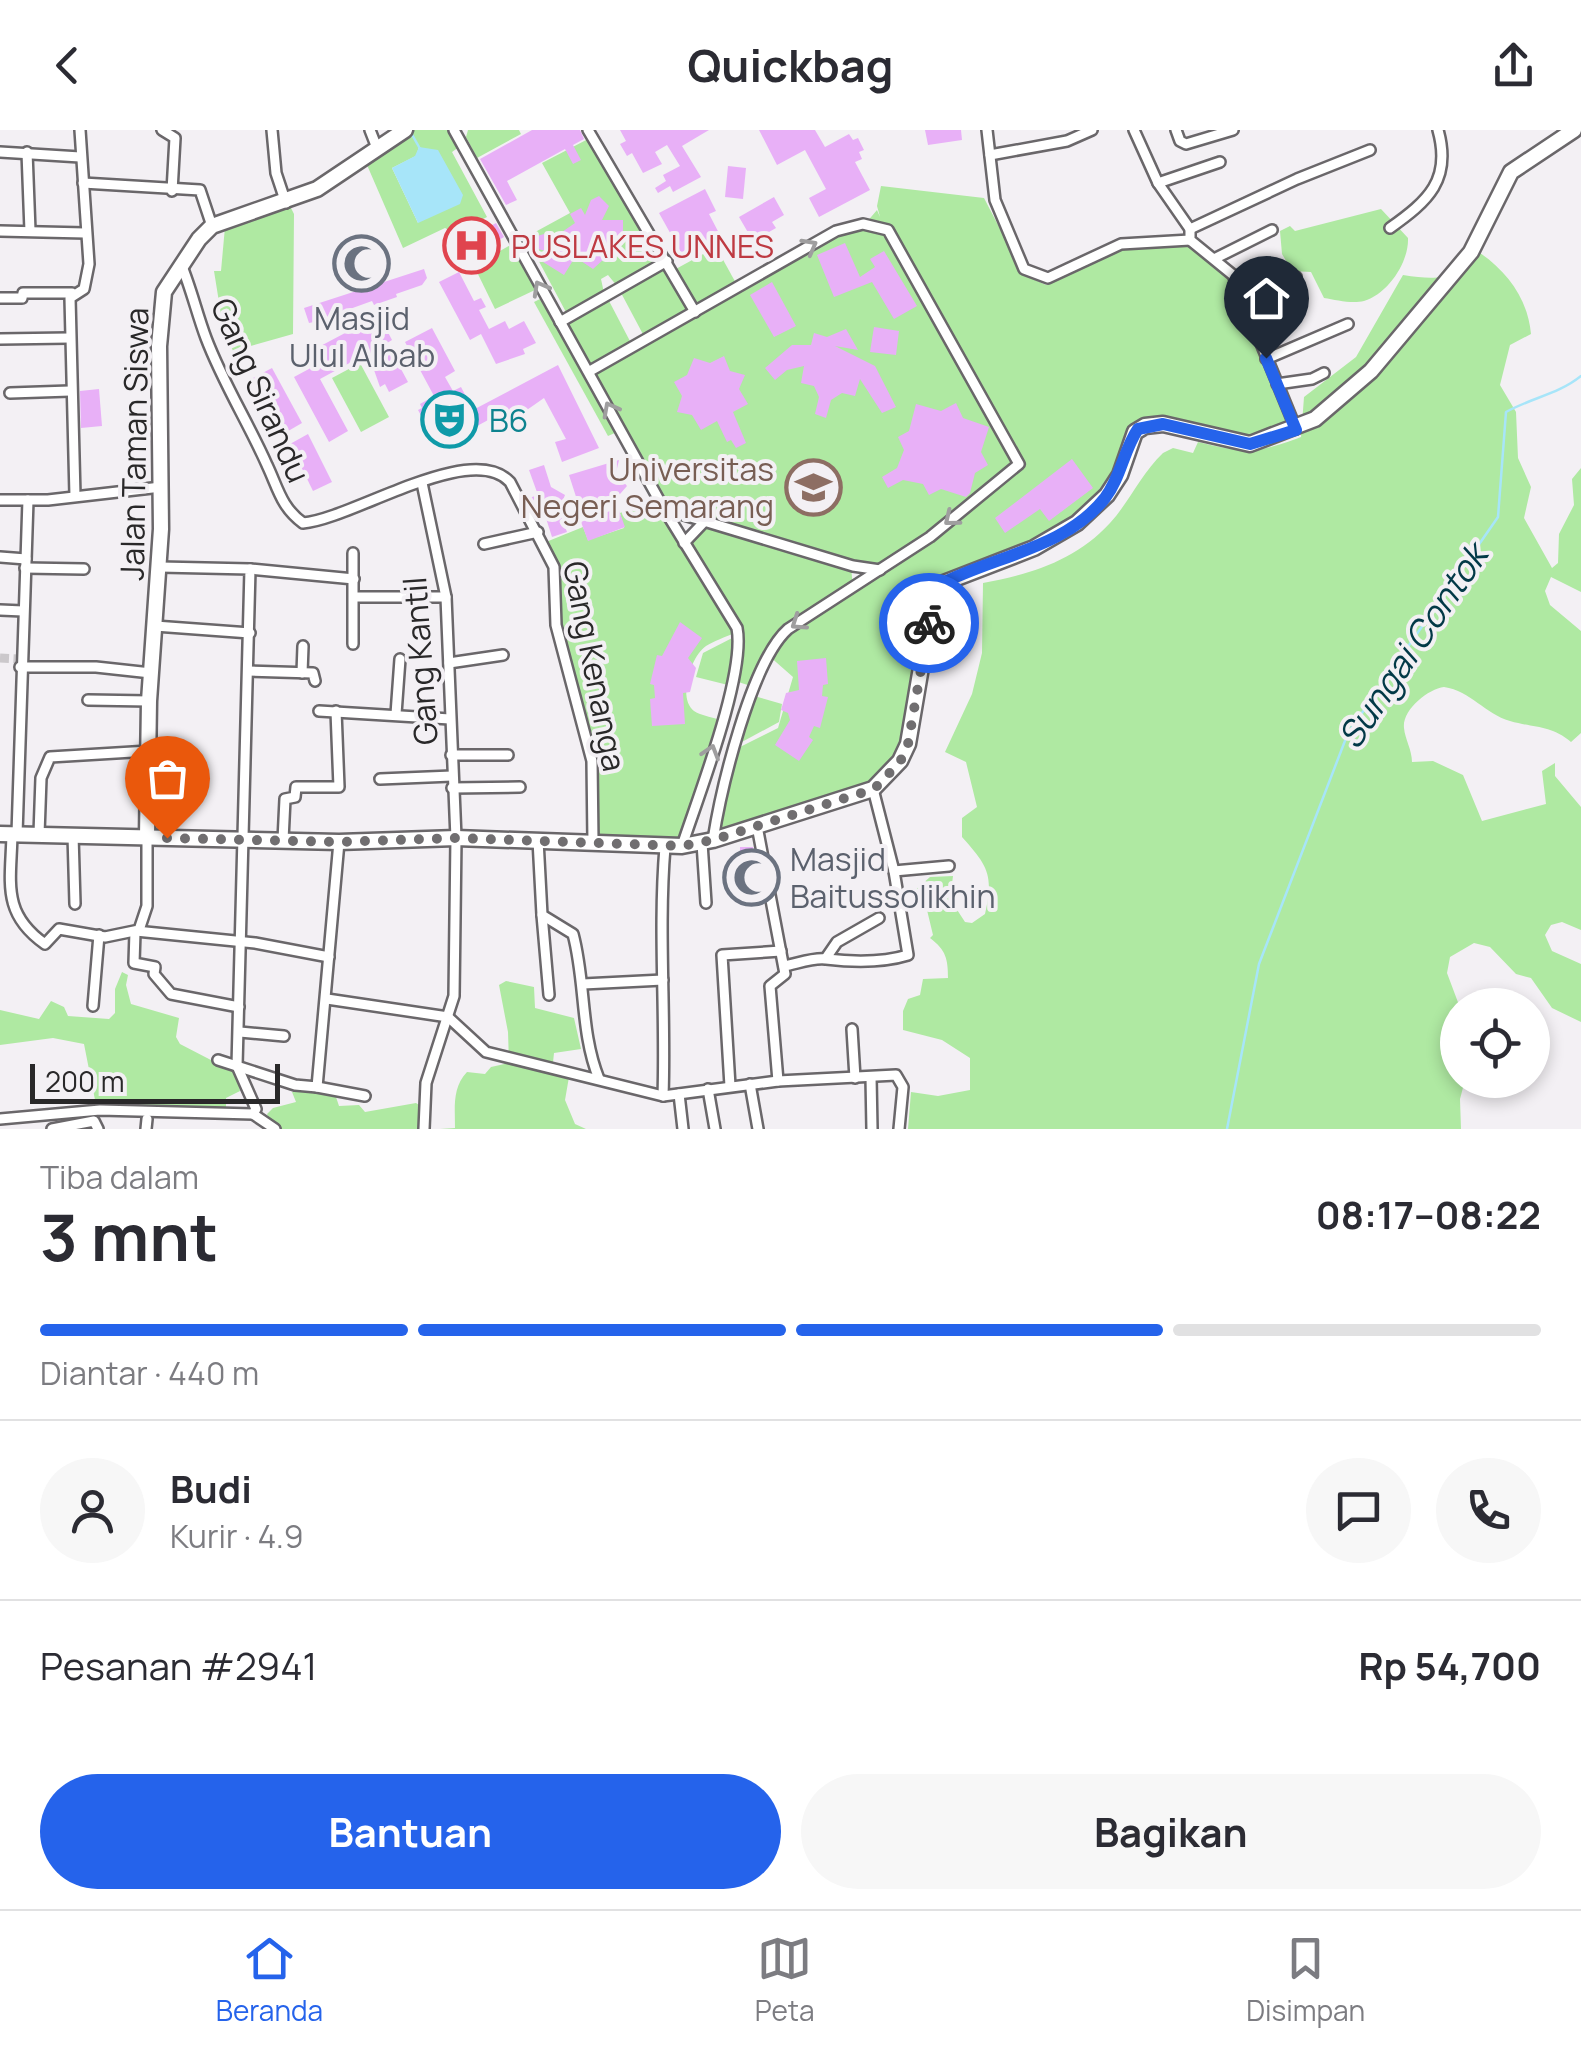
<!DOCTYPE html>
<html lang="id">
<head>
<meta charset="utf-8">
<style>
	:root { --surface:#fff; --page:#f7f7f7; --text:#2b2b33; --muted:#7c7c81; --line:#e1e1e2; --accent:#2563eb }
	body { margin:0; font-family:Manrope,sans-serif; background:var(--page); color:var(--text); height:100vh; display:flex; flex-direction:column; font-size:38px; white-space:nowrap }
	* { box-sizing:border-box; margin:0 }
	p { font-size:32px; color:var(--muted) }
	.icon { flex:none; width:55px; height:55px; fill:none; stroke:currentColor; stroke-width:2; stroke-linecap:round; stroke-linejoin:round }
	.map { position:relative; height:999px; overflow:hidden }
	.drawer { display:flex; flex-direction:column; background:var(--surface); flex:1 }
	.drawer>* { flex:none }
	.controls { position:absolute; left:1440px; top:858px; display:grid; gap:20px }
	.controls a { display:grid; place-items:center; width:110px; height:110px; border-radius:50%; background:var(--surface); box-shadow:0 5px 15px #0003; font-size:50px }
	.scale { position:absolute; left:30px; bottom:25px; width:250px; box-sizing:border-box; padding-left:10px; border:5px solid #292829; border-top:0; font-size:28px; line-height:35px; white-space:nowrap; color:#292829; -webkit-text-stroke:8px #f3f0f4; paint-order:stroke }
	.pin { position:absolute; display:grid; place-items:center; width:85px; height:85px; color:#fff; margin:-102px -42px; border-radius:50% 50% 50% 0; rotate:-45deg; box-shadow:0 0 10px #0007 }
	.pin .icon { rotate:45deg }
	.courier { position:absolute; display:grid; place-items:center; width:100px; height:100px; margin:-50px; border:8px solid #2563eb; border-radius:50%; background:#fff; color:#222; box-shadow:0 2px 12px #0007 }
	.overview em { font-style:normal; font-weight:700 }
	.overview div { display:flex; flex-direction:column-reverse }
	.overview { display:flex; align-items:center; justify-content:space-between; height:170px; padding:0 40px }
	h1 { font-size:65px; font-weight:700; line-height:75px }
	.bar { display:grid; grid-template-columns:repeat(4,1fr); gap:15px 10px; align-content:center; height:120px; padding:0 40px }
	.bar i { height:12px; border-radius:8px; background:var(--line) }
	.bar .active { background:var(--accent) }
	.bar p { grid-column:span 4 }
	.line { display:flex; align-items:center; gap:25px; padding:0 40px; border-top:2px solid var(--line) }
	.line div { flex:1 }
	.round { display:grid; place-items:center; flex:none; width:105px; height:105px; border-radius:52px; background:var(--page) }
	.cta { display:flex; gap:20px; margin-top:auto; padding:20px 40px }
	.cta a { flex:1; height:115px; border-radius:60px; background:var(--accent); color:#fff; font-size:40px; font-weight:700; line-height:115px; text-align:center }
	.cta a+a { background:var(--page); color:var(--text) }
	header { display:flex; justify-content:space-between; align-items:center; height:130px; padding:0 40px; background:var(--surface); font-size:45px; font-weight:700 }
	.menu { display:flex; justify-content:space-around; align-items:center; height:140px; border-top:2px solid var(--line); background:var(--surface); font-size:28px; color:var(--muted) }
	.menu a { display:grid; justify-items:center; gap:5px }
	.menu .active { color:var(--accent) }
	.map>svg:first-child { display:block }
</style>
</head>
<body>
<header><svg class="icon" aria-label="back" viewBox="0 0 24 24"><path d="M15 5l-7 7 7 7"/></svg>Quickbag<svg class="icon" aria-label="share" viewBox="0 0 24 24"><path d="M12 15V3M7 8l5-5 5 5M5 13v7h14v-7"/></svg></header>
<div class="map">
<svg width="1581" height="999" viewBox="0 0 1581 999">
	<rect width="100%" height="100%" fill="#f3f0f4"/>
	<g fill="#afe9a2" fill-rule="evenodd">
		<path d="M413,0H449L459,17L452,22L487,87L455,103L445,98L403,118L367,35ZM419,17L426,20L418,93L392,38L416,26Z"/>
		<path d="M468,0H519L521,4L477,28L466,7Z"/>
		<path d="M590,8L662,128L617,156L608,145L601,149L604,163L567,184L526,107L570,83L542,33Z"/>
		<path d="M881,56L984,68L1024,145L1046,155L1125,117H1189L1217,135L1238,160L1289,300L1251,312L1149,292L1109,356L1059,402L938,453L905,613L898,627L872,656L718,706L738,618L778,598L793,547L768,525L790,502L933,408L1022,335L889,98L883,93V96L866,93L877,80L880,87L877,76Z"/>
		<path d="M290,76L294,84L293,204L233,221L223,197L214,141H221L225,97Z"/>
		<path d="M1381,79L1408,108C1409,132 1388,164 1364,171C1352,174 1336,170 1324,168L1311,142L1292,141L1282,124L1280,101L1290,96L1295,101Z"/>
		<path d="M862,96L884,102L1015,334L929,406L880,438L854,435L665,378L593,242L838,104Z"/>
		<path d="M512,114L535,160L495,179L474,136Z"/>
		<path d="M716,117L737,155L696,179L674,140Z"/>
		<path d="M1480,123C1508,142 1528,170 1531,204L1510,215L1500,255L1516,282L1518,328L1531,357L1524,388L1552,438L1558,433L1559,404L1574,375L1572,349L1581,338V462L1551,447L1545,461L1550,475L1581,501V603L1571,612C1551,595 1534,598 1510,591C1485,584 1471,561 1444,557C1428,559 1402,580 1404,598C1405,609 1412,620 1412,632L1433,631L1463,645L1482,691L1546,674L1542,641L1555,633V646L1581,677V800L1562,792L1551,795L1545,805L1552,821L1581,834V892L1552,878L1531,848L1516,844L1490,817L1474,813L1450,827L1447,843L1459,875L1458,950H1465L1460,969L1461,999H908L911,962L938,966L970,960V928L942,910L903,900V881L908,869L920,865L923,849L948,848C948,829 946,820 930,808L933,805L927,780L912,763L930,747L953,746L950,769L965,792L972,793L985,784C994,745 988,736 962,707V688L977,677L966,632L945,622L972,564L982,523L983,453C1031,444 1075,431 1110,393C1130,371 1141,344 1163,323L1173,318L1193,323L1198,312C1243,323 1257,324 1301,307L1304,267L1356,227L1403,145C1441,151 1453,149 1480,123Z"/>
		<path d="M667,134L692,181L645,208L620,161Z"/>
		<path d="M540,169L617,302L608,306L534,172Z"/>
		<path d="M608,169L632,215L591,237L564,193Z"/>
		<path d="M360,233L389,287L361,302L332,248Z"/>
		<path d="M655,368L735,503C725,507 714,511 706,516C691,526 677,568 694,581C700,585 711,587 717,589L681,709H597L594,624L559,490V443L546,412L583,397L588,410L624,398L620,383Z"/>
		<path d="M704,394L851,437L853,457L777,507L764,524L751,556L735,551L741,502L687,414Z"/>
		<path d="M736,506L728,555L696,547L703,523Z"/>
		<path d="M754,566L782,574L779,592L740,613Z"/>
		<path d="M122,842L128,845L126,855L131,874L179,888L176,907L180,914L236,943L240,961L226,968V977L96,975L84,914L53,908L0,915V880L39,889L51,871L64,877L68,886L109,889L115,883V859Z"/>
		<path d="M506,851L534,857L535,878L574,888L581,919L554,923L552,942L569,947L565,970L575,994L586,999H440L455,998C455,977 452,958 467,942L485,944L491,937L509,933L508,902L499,855Z"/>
		<path d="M334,961L339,976L359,975L365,982L416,973L428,981L430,999H274L267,984L273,978L296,972L292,962Z"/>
	</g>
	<path fill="#a7e5f9" d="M419,17L438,20L463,65L460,74L418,93L392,38L415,26Z"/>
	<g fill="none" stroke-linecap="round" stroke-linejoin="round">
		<g stroke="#a7e5f9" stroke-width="2.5">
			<path d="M410,1L419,17"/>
			<path d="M1227,999L1259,834L1348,603L1498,387L1506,282C1531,268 1559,264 1581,246"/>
		</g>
	</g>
	<g fill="#e8b0f7">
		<path d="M532,0H580L584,9L573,15L581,30L573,34L565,19L507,51L517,70L506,75L480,29Z"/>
		<path d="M620,0H709L682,16L701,47L673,62L670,56L658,63L655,58L666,51L663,45L680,36L667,15L655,22L662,34L643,43L632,23L627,26L620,14L626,11Z"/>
		<path d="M759,0H815L825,17L849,4L853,10L858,8L864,20L859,22L862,29L855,32L870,60L819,87L809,68L826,59L805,20L777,35Z"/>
		<path d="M925,0H961L962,10L928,15Z"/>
		<path d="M728,36L746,38L743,69L725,67Z"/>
		<path d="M705,59L716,81L709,84L721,107L683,126L659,83Z"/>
		<path d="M599,66L609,76L602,90H623V115L599,116L604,129L593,139L575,127L564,145L543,132L550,122L534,118V107L544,104L552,112L564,106L562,102L575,93L570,84L581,78L585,85L591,70Z"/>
		<path d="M774,67L784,85L772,92L776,98L753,111L739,87Z"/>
		<path d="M496,93L504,107L462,131L454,116Z"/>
		<path d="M359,105L369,106L370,120L382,124L380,152L345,149L342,144L343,120L356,118Z"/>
		<path d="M845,113L860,147L875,137L870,129L884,121L917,176L894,189L872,152L834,167L817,125Z"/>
		<path d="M424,139L427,148L422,155L396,164L397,167L374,175L372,171L336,184L338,187L309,193L304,178Z"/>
		<path d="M459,142L474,171L481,168L486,177L479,180L489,199L505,191L509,199L524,191L536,213L523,219L525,224L496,234L481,204L470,210L439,152Z"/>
		<path d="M772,152L796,196L774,207L750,165Z"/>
		<path d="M379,185L392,210L387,213L408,252L389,262L385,254L380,257L368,223L320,249L348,301L329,312L294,247L320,233L313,220Z"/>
		<path d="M874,197L899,201L896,225L870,222Z"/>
		<path d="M432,198L455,241L445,247L453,261L461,257L473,280L558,235L599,318L562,332L555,312L566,309L544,268L514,289L512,286L494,296L490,289L442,315L437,305L433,307L418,280L422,278L420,274L434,266L405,212Z"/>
		<path d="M846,199L858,220L835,216L875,236L896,277L882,283L860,249L855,266L842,263L831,270L826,288L815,284L819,267L814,256L801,253L804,236L787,240L775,250L765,238L792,215H811L814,203L827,207Z"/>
		<path d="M724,226L730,241L745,245L739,259L748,274L733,282L746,313L736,318L731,310L727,312L717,291L701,300L692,285L677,282L682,266L674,252L687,245L694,228L710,233Z"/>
		<path d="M272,238L302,293L283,304L253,248Z"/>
		<path d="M99,259L102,296L81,298L80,261Z"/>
		<path d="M956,273L963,288L989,297L981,322L988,335L975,343L970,363L966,367L941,359L929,365L923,354L903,350L888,358L882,347L897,338L904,320L898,307L909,301L916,274L941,281Z"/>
		<path d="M308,304L332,352L313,361L290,314Z"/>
		<path d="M1072,329L1093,358L1049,391L1040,379L1005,403L995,388Z"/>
		<path d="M619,330L616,343L627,356L620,364L579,376L569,345Z"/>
		<path d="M544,335L551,357L565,365L559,380L567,402L552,407L544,382L536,385L529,368L538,365L529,340Z"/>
		<path d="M618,378L625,397L588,411L581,392Z"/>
		<path d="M680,492L702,508L688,528L696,538L690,562L683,563L685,594L652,596L650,569L655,568L654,555L650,554L657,525L662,526Z"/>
		<path d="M826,528L828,554L823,555L822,566L828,567L820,598L814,596L809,607L813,610L799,631L775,615L790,590L788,583L781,580L786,563L799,560L797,531Z"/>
		<path d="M740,717H753L761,762L740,761Z"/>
	</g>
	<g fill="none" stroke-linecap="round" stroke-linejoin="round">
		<path stroke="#cbc8cb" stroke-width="9" stroke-dasharray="9 4.5" stroke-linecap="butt" d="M0,528L21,529"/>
		<defs>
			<g id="street">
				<path d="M162,0L175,8L172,61"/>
				<path d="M272,0L276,43L286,73"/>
				<path d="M370,0L377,18"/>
				<path d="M454,0L664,379L737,498C746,544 698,667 682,716"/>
				<path d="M588,0L695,182"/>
				<path d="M987,0L995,70L1024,139L1048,148L1121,114L1190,110"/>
				<path d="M1134,0L1158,53L1190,99V110L1233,145L1296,299"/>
				<path d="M1176,0L1180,11L1186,14L1233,0"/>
				<path d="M0,22L80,27"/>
				<path d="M27,22L30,101"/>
				<path d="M990,25L1067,11L1092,0"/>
				<path d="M83,53L200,60L212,96"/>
				<path d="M1158,53L1220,32"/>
				<path d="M1390,98C1428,71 1452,50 1438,0"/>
				<path d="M1190,99L1297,49L1370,20"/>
				<path d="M0,101L85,103"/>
				<path d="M1216,128L1272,100"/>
				<path d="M181,134C191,158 197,184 206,208C223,253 248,292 267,335C278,358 281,377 303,393C352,389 471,310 510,352L554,437L556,495L592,631L593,712"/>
				<path d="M0,168H22L23,163H72"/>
				<path d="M560,192L667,131"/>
				<path d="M1255,200L1294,185L1291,153L1296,147"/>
				<path d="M0,209L69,208"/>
				<path d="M1266,229L1348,194"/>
				<path d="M590,241L836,101L863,94L888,100L1019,334L930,407L788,499C751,532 721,659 713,710"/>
				<path d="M1277,254L1312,249L1324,243"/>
				<path d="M10,263L70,261"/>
				<path d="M422,353L446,467L456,708L454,866L426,953L424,999"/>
				<path d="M75,366L70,168L84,159L89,134L80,0"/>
				<path d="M0,370H48L161,357"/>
				<path d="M664,379L853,436L880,440"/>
				<path d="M684,413L704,392"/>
				<path d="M484,414L538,402"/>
				<path d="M0,427L26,429"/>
				<path d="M25,438L84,439"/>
				<path d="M250,439L354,449"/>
				<path d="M354,467H446"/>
				<path d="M0,480L23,481"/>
				<path d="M155,496L250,503"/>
				<path d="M353,514V423"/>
				<path d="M449,533L503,525"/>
				<path d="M20,537H96L151,543"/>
				<path d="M249,541L313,543L315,551"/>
				<path d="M302,543L303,516"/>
				<path d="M88,570L149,571"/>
				<path d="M319,581L450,589"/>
				<path d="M396,584L400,529"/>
				<path d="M451,625H508"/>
				<path d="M380,649L452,646"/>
				<path d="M452,658L520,657"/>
				<path d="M757,696L785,844L770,856L778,951"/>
				<path d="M12,704C11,752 1,783 45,814L59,799L105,807L139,800L147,776V706"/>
				<path d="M17,704L28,370"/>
				<path d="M39,704L41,648L50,627L149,621"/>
				<path d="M73,705L75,774"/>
				<path d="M283,710L285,669L295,667L296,657H339L336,581"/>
				<path d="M538,710L542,785L573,804C586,852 580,902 599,949"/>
				<path d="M702,713L706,773"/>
				<path d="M894,741L949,736"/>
				<path d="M542,785L549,865"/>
				<path d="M136,801L255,813L329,827"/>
				<path d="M135,802L134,833L155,837L154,844L171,864L239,877"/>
				<path d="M826,828L837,812L879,788"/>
				<path d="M784,836C796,834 814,827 826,829C852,832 882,833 908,825L894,741L873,659"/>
				<path d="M583,854L663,850"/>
				<path d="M327,869L448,887L486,922L663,966L778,951L896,945L903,957L899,999"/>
				<path d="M93,876L99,805"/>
				<path d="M852,899L855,948"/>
				<path d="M240,902L284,906"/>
				<path d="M218,930L295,955L317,957L339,712"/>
				<path d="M871,947L872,999"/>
				<path d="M750,954L758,999"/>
				<path d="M730,956L722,825L781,821"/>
				<path d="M317,957L365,966"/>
				<path d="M708,959L715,999"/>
				<path d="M679,964L683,999"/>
				<path d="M663,966C666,883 658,801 665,717"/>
				<path d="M253,984L275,999"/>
				<path d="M0,989L100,980L253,984L256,979L237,936L250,439L160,437"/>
				<path d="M52,999L94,991L98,999"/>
				<path d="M146,999L147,989"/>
			</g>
			<g id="secondary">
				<path d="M0,704L339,712L456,708L682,716L713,710L873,659L900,631L908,614L933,467L941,454L1034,418L1077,393L1107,365L1120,345L1135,302L1145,296L1163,294L1250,314L1315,289L1371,241L1471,122L1511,42L1574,0"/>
				<path d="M147,706L149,571L161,399L159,216L164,162L199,109L212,96L317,59L405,0"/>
			</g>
		</defs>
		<use href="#street" stroke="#6a676a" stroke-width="14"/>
		<use href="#secondary" stroke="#6a676a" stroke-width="19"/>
		<use href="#street" stroke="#fff" stroke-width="9"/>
		<use href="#secondary" stroke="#fff" stroke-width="14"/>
	</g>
	<defs><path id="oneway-chevron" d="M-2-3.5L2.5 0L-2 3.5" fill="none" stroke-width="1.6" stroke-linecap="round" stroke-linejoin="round" transform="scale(2.5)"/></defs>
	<g stroke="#9f9e9f">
		<use href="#oneway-chevron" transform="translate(810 116) rotate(-29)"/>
		<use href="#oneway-chevron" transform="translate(540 158) rotate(-119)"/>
		<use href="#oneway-chevron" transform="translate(610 279) rotate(-118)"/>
		<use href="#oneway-chevron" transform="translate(951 389) rotate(141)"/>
		<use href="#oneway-chevron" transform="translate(798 493) rotate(146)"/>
		<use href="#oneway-chevron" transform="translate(711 622) rotate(-73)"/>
	</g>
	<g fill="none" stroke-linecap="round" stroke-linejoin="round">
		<path stroke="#706e70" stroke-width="10" stroke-dasharray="0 18" d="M167,708L338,712L456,708L682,716L713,710L874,659L900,632L908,614L929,493"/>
		<path stroke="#2563eb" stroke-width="12" d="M929,493L933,467L941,454C995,426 1066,418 1105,368C1121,347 1124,319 1138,299L1163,294L1250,314L1296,300L1266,228"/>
	</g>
	<defs>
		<symbol id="hospital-ring" viewBox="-11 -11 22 22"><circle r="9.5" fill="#f3f0f4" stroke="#e0444e" stroke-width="1.5"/><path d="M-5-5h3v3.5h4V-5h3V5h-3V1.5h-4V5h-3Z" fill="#e0444e"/></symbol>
		<symbol id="mosque-ring" viewBox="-11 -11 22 22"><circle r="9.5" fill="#f3f0f4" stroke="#6b7280" stroke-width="1.5"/><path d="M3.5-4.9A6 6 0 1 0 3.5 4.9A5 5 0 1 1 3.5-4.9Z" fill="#6b7280"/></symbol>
		<symbol id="theatre-ring" viewBox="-11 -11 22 22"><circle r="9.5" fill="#f3f0f4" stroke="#0f9aa8" stroke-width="1.5"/><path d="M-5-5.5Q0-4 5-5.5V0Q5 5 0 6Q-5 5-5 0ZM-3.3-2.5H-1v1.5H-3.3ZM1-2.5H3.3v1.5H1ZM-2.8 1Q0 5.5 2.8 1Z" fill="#0f9aa8"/></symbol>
		<symbol id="university-ring" viewBox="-11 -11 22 22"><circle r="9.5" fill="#f3f0f4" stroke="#8d6e63" stroke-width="1.5"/><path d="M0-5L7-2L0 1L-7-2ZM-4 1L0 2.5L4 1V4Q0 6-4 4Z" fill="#8d6e63"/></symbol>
	</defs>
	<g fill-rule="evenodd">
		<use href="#hospital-ring" x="440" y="84" width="63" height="63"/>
		<use href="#mosque-ring" x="330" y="102" width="63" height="63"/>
		<use href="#theatre-ring" x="418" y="258" width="63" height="63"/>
		<use href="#university-ring" x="782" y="326" width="63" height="63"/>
		<use href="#mosque-ring" x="720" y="716" width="63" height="63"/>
	</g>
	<g text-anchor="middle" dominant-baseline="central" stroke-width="8" stroke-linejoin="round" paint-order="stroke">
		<g font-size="32" fill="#be3a42" stroke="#f3f0f4" text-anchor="start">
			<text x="511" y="116">PUSLAKES UNNES</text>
		</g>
		<g font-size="32" fill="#5b616d" stroke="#f3f0f4">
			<text x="362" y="188">Masjid<tspan x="362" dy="37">Ulul Albab</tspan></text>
			<text x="790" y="729" text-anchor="start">Masjid<tspan x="790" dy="37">Baitussolikhin</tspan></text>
		</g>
		<g font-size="32" fill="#292829" stroke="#f3f0f4">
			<text transform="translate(261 260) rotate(66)">Gang Sirandu</text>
			<text transform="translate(134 314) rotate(-89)">Jalan Taman Siswa</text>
			<text transform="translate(420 531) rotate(-94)">Gang Kantil</text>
			<text transform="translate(595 536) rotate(79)">Gang Kenanga</text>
		</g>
		<g font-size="32" fill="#0d838f" stroke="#f3f0f4" text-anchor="start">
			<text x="489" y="290">B6</text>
		</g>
		<g font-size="32" fill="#785e54" stroke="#f3f0f4" text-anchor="end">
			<text x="774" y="339">Universitas<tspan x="774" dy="37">Negeri Semarang</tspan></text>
		</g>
		<g font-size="35" font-style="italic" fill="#023947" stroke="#f3f0f4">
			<text transform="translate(1412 516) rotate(-56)">Sungai Contok</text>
		</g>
	</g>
</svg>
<div class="controls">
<a><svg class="icon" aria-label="locate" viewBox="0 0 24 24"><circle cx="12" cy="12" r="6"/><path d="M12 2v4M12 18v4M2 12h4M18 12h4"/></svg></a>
</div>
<div class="scale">200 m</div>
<div class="pin" style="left:167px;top:708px;background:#ea580c"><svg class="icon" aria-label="bag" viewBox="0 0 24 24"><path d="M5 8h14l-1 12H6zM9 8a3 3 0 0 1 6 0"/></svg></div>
<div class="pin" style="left:1266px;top:228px;background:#1f2937"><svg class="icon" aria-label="home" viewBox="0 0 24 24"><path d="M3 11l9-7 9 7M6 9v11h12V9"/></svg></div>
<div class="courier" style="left:929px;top:493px"><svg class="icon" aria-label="bike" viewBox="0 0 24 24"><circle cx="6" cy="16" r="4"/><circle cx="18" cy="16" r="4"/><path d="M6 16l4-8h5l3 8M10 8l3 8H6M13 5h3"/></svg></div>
</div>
<section class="drawer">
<div class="overview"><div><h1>3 mnt</h1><p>Tiba dalam</p></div><em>08:17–08:22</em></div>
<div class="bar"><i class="active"></i><i class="active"></i><i class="active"></i><i></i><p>Diantar · 440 m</p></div>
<div class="line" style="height:180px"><a class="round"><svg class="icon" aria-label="person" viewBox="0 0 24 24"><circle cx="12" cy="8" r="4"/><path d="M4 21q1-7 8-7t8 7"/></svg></a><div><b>Budi</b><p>Kurir · 4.9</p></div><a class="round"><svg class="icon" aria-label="chat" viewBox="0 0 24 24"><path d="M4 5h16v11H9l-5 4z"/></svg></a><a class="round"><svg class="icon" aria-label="phone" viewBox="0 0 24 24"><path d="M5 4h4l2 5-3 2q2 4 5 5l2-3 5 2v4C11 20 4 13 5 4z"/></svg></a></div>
<div class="line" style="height:130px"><div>Pesanan #2941</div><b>Rp 54,700</b></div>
<div class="cta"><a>Bantuan</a><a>Bagikan</a></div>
</section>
<nav class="menu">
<a class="active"><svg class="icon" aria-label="home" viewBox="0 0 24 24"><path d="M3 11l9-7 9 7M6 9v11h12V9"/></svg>Beranda</a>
<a><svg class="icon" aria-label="map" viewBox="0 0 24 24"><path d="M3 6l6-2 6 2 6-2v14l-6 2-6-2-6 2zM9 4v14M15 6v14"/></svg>Peta</a>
<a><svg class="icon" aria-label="saved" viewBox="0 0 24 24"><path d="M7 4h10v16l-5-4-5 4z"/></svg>Disimpan</a>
</nav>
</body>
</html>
